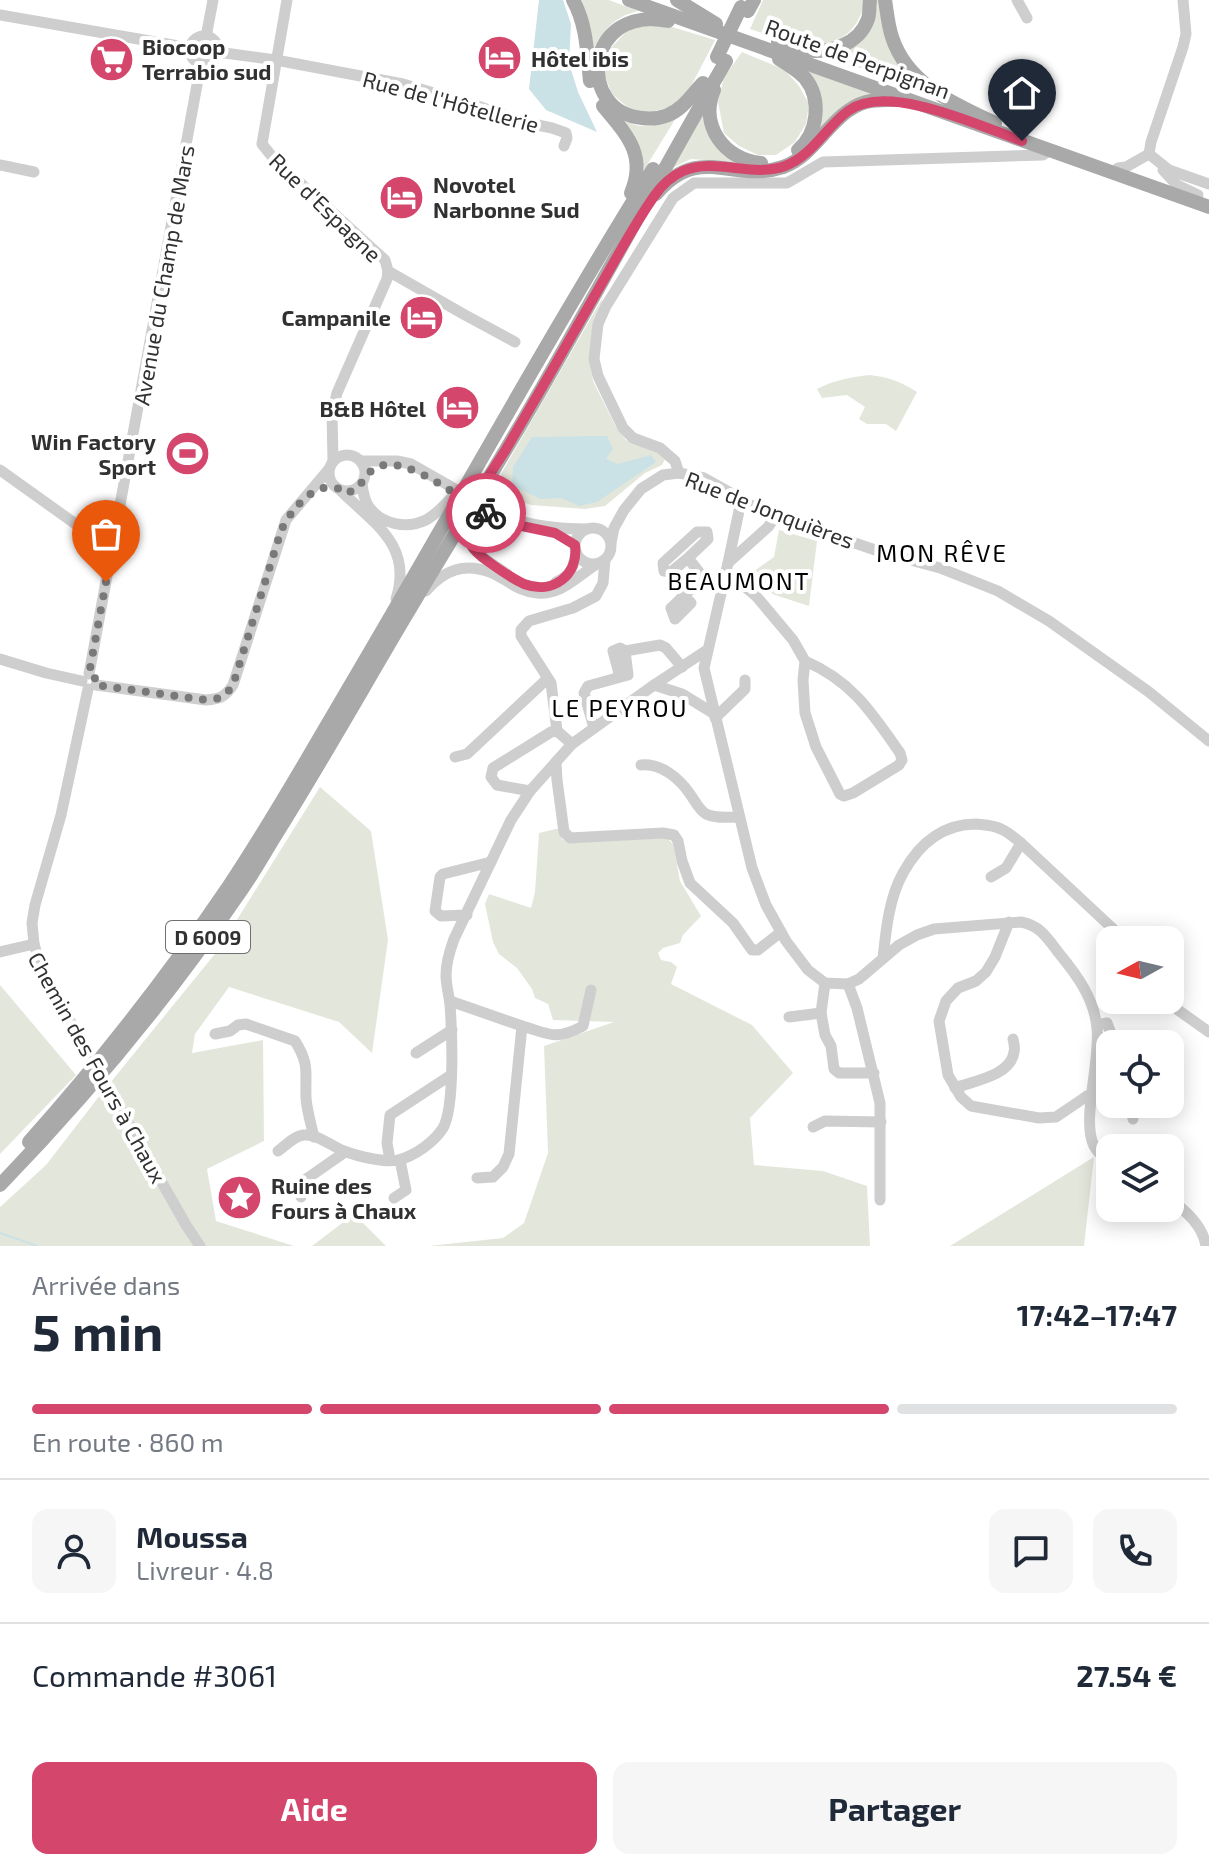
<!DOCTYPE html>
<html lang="fr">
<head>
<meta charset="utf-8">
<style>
	:root { --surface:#fff; --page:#f6f6f7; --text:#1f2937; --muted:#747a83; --line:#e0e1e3; --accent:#d5466d }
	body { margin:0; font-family:"Exo 2",sans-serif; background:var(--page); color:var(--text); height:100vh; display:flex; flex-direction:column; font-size:30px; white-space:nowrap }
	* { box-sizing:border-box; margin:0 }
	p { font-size:26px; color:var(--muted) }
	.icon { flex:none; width:44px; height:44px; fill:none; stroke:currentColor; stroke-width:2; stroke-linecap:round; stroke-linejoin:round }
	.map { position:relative; height:1246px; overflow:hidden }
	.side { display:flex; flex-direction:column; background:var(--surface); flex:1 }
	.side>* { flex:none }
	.needle { width:52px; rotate:262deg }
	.tools { position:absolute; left:1096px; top:926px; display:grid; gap:16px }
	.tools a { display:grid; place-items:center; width:88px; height:88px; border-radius:16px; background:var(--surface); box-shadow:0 4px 20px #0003; font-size:40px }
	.pin { position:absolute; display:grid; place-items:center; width:68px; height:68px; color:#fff; margin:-82px -34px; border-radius:50% 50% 50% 0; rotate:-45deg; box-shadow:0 0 8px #0007 }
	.pin .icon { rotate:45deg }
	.courier { position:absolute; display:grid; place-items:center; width:80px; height:80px; margin:-40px; border:6px solid #d5466d; border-radius:50%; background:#fff; color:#222; box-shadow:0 2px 10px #0007 }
	.headline em { font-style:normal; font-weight:700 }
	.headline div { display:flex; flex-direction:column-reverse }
	.headline { display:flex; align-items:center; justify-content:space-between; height:136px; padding:0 32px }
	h1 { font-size:52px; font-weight:700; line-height:60px }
	.bar { display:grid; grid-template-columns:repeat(4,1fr); gap:12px 8px; align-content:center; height:96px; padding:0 32px }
	.bar i { height:10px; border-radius:6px; background:var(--line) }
	.bar .active { background:var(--accent) }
	.bar p { grid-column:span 4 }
	.line { display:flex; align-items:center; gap:20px; padding:0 32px; border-top:2px solid var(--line) }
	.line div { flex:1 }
	.round { display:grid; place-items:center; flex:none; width:84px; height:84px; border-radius:16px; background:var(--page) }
	.primary-button { display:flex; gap:16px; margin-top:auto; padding:16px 32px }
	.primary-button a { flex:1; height:92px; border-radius:16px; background:var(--accent); color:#fff; font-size:32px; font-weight:700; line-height:92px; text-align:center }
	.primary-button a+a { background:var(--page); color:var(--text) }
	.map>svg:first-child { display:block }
</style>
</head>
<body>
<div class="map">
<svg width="1209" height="1246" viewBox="0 0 1209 1246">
	<rect width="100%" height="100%" fill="#fff"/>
	<g fill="#e3e7db">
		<path d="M579,0H609L638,11C611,18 603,31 592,54Z"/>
		<path d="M763,0H865V2C849,64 794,43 750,29Z"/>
		<path d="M875,0H881L884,18L927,91L875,71L846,65L830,59L831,55C869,46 869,36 875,0Z"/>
		<path d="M669,26L715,40L689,90L674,106L651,112L631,110L612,94L604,74L608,51L627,31L637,27Z"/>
		<path d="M742,52L785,70L799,86L809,104L806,124L795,142L776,155H758L739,146L724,133L718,102L724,77Z"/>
		<path d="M806,67L875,92L817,131Z"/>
		<path d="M704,107L744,163L691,159L670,169Z"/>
		<path d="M618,117C641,131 651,127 676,118L644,170L640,150Z"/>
		<path d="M603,297L589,358L593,381L616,427L626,440L658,453L665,459L662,465L645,473L605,506L585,509L531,505L497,492L490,493Z"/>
		<path d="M870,375C888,377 902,382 917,392L896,431L886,424H867L859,419L865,407L847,395L822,398L817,389C834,380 851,377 870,375Z"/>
		<path d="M779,530L817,541L809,606L775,595L753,585L750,574L774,557Z"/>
		<path d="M320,787L371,831L388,940L372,1053L339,1022L229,987L195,1034L192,1053L263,1040L264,1141L207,1169L216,1221L294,1246H0V1207L46,1165L97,1099L218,950Z"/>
		<path d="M560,828L562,839L568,843L667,838L673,844L680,881L701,916L683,935L680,943L663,948L658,953L661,960L671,962L677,967L671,984L752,1025L793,1073L750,1118L754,1165L823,1171L867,1186L870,1246H429L503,1238L524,1223L548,1153L544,1046L614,1022L553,1020L548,1004L535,998L532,989L517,968L499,954L493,942L485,904L489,894L531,908L535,892L539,833Z"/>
		<path d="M0,985L76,1075L0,1154Z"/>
		<path d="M1094,1157L1084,1246H950Z"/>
		<path d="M354,1214L386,1246H312Z"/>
	</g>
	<g fill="#cae1e6">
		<path d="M539,0H563L571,24L569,63L578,92L597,132L546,110L529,89Z"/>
		<path d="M607,436L613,449L606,459L618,464L651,455L656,462L597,502L579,506L561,498L540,499L512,485L513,467L532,437Z"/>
	</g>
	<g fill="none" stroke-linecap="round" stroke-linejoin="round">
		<path stroke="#cae1e6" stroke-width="2" d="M0,1233L37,1246"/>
		<g stroke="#cecece" stroke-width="11">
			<path d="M287,0L262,144L274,159L385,260L388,271L465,315L515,342"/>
			<path d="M1017,0L1027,18"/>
			<path d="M0,15L190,48"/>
			<circle cx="204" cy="50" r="14"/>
			<path d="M206,37L213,0"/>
			<path d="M217,52L276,60L403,84L472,104L523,122L552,128L566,133L567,138L564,146"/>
			<path d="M1149,154L1169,170L1209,184"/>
			<path d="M0,165L34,172"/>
			<path d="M1118,168L1126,167L1149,154L1151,142L1183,47L1186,34L1183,0"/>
			<path d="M1163,170L1177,185L1198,195"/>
			<circle cx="347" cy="473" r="18"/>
			<path d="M333,461L332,414L337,393L387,279L388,271"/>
			<path d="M361,461H397L411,464L448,485"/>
			<path d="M0,470L77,525L102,529L116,527"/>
			<path d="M679,473L675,461L660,448L633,438L623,428L598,376L594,359L598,324L606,306L673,198L694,183H787L823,162L1043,155L1049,151"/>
			<path d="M362,484C363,492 364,500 369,507C382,525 407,529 426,520C438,513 449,501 458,490"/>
			<path d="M341,491C375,524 413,546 396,599"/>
			<path d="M739,500V511L728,563L704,668L752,868L766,905L786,941L808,970L825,983L848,984L859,979L899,945L917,935L934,929L1021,922C1039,925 1047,937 1058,952C1077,975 1094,998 1097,1028C1101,1061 1081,1120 1094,1146C1098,1153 1105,1159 1110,1165"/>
			<path d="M486,508C517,524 551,529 586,529"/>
			<path d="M470,513C463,549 481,556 507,574"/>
			<circle cx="593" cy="546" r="18"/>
			<path d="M611,543L614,528L624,510L641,489L663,475L679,473L704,478L729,492L739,500L776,516L881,552L940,568L998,591L1049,621L1149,692L1209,741"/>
			<path d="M688,558L671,572L664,571L663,563L697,532H707L708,539L688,558L706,581"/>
			<path d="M728,563L768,527L776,516"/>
			<path d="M724,580L743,585L756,596L793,640L805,661L803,680L805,713L816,747L840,794L844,796L853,793L899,765L902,760L900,753C872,713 852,681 805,661"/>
			<path d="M556,582C572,575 573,568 576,552"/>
			<path d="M426,591C444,570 464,562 492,573C508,580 519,592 537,593C562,595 577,576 597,564"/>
			<path d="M684,596L691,603L675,619L671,608C692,589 693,579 723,585"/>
			<path d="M625,651L660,645L666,648L682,667"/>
			<path d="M0,659L46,673L82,681"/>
			<path d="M89,674L201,63"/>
			<path d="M96,685L206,700C220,699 225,697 233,685L286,520L329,469"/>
			<path d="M654,685L707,650"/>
			<path d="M715,718L745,689V680"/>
			<path d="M594,728L584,693L588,686L628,675L625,651L620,648L613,651L620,677"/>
			<path d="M557,731L551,683L521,636V630L529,621L573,608L596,596L603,583L605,560"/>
			<path d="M455,757L467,754L547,679"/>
			<path d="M556,762L557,780L564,832L570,838L663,833L674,835L678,841L682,861L690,883L733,923L752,950H758L781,932"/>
			<path d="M641,765C661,763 679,778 690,794C695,801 699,810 706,814C716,819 729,817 739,817"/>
			<path d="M530,791L497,785L491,777L493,768L551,732L557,731L572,744"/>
			<path d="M991,877L1006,868L1021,843"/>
			<path d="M467,915L441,916L435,911L440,877L443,874L491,862"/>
			<path d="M1009,922L995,957L986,972L976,981L958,988L946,1001L939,1021L948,1075L961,1097L971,1106L1039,1118L1056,1117L1087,1096L1092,1095"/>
			<path d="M0,952L34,944"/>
			<path d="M883,958C886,930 889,898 903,873C919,844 942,824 976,824C985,825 993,825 1001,829C1008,832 1015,838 1021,843L1125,940"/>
			<path d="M825,983L821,1013L825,1035L831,1046L834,1069L839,1073H874"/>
			<path d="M848,984L857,1008L880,1103V1200"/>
			<path d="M1170,995L1178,1010L1209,1032"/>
			<path d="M450,1001L522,1026L509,1154L503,1167L493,1177L477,1178"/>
			<path d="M789,1017L821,1013"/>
			<path d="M1097,1025L1107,1023L1115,1044"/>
			<path d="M522,1026C550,1034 555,1041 583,1026L591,990"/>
			<path d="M215,1034L230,1031L238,1025L246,1024L295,1041C310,1065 305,1072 306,1098C307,1111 311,1124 314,1137"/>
			<path d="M85,1048L42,970L34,944L32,923L35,905L61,815L88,689"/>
			<path d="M416,1053L452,1030"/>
			<path d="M955,1088C973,1081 1011,1076 1014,1052C1015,1048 1014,1043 1013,1039"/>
			<path d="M110,1091L186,1225L200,1246"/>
			<path d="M1130,1104L1133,1119"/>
			<path d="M813,1127L825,1121L881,1122"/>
			<path d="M278,1151C285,1146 294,1136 304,1135C318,1134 331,1146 344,1151C357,1156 385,1163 398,1160C415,1156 434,1142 443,1128C455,1107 452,1031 450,1005C449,995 446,985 446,975C446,962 450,950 454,939L511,820L530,791L572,744L654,685L682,694L713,713"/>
			<path d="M390,1160L387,1143L390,1115L451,1075"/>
			<path d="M301,1197L302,1182L345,1152"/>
			<path d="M394,1198L406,1190L400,1160"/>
			<path d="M1170,1199C1186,1211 1203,1226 1206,1246"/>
		</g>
		<g stroke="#a9a9a9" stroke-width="14">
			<path d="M573,0C587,25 587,53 590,81"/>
			<path d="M629,0L1209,207"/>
			<path d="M677,0L716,24"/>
			<path d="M885,0C887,12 888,25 892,37C907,84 954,104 995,123"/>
			<path d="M748,11L754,0"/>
			<path d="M668,21C584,4 576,112 642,118C657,120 671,116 682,106C690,99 696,90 703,83"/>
			<path d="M778,42C786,45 795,49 803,50C829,54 859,45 868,19C870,13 869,6 870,0"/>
			<path d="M779,59C789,65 797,70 805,78C822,99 818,133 798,150"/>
			<path d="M714,90C699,126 725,160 761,163"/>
			<path d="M603,106C627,135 647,155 631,193"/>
			<path d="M656,194C700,142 732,184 783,167C817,155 831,112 866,102C876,99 886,100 897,100"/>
			<path d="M29,1142C101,1061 168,976 229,886C275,817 315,745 357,674C456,506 550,334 653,169"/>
			<path d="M0,1185C86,1096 165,1002 235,899C250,879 262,857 275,836C319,766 360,693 402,622C442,554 484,487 524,419C593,301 657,180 726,61"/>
		</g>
		<g stroke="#cecece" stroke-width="11">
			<path d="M448,485L486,508"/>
			<path d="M85,1048L110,1091"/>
		</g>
		<path stroke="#a9a9a9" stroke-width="14" d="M717,57L741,7"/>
	</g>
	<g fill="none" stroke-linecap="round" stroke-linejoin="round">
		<path stroke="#797979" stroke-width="8" stroke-dasharray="0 14.4" d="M106,582L89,674L96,679V685L206,700C220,699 225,697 233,685L281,531C289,513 312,482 336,488C347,490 335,492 347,492C363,491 363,471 380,466C410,457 460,499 486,513"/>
		<path stroke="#d5466d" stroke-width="10" d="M486,513L507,523L555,533L575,545C579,575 553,595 524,584C513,579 503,572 493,565C485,559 476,554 471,545C464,529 471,513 477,498C484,482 495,466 505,451C520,425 535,399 551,372C572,335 593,298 614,262C627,239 640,216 655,195C662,185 672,176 683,171C715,157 752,178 785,166C812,156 826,127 848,111C887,82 980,126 1022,141"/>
	</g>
	<defs>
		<symbol id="hotel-disc" viewBox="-11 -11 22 22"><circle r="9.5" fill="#d5466d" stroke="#fff"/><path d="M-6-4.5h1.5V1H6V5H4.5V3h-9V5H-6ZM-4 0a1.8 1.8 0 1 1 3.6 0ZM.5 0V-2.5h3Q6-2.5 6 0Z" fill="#fff"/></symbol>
		<symbol id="supermarket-disc" viewBox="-11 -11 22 22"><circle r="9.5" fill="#d5466d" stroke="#fff"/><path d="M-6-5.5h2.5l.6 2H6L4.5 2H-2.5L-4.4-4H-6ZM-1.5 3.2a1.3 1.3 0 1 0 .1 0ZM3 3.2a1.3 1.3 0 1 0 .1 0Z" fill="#fff"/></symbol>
		<symbol id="stadium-disc" viewBox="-11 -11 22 22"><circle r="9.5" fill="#d5466d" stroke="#fff"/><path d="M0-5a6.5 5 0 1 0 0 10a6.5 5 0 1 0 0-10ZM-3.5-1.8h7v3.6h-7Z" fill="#fff"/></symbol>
		<symbol id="sight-disc" viewBox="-11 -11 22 22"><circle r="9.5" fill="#d5466d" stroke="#fff"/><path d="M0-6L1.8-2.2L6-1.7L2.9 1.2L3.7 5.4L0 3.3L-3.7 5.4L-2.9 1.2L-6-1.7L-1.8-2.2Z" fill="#fff"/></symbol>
	</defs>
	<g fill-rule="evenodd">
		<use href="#hotel-disc" x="474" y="32" width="51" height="51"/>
		<use href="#supermarket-disc" x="86" y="34" width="51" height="51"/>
		<use href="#hotel-disc" x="376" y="172" width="51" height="51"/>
		<use href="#hotel-disc" x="396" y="292" width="51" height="51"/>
		<use href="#hotel-disc" x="432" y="382" width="51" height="51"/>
		<use href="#stadium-disc" x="162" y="428" width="51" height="51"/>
		<use href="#sight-disc" x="214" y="1172" width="51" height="51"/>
	</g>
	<g text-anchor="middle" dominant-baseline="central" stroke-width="8" stroke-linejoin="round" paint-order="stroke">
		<rect fill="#fff" stroke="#6f6f6f" stroke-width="2" x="166" y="921" width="84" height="32" rx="6"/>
		<g font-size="20" font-weight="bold" fill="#313131">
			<text x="208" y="937">D 6009</text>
		</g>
		<g font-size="22" font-weight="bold" fill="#313131" stroke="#fff" text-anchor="start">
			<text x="142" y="46">Biocoop<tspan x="142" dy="25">Terrabio sud</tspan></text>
			<text x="531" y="58">Hôtel ibis</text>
			<text x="433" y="184">Novotel<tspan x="433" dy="25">Narbonne Sud</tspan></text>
			<text x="391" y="317" text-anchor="end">Campanile</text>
			<text x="426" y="408" text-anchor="end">B&amp;B Hôtel</text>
			<text x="156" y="441" text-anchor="end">Win Factory<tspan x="156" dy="25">Sport</tspan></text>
			<text x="271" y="1185">Ruine des<tspan x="271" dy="25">Fours à Chaux</tspan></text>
		</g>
		<g font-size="22" fill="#313131" stroke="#fff">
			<text transform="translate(858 58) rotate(20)">Route de Perpignan</text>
			<text transform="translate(451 101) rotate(15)">Rue de l'Hôtellerie</text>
			<text transform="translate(326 207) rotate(44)">Rue d'Espagne</text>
			<text transform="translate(163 275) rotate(-80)">Avenue du Champ de Mars</text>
			<text transform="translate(770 509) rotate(21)">Rue de Jonquières</text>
			<text transform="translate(98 1067) rotate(61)">Chemin des Fours à Chaux</text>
		</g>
		<g font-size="24" letter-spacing="2" fill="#000" stroke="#fff">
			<text x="942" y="552">MON RÊVE</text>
			<text x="739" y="580">BEAUMONT</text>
			<text x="620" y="707">LE PEYROU</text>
		</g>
	</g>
</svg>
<div class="tools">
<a><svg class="needle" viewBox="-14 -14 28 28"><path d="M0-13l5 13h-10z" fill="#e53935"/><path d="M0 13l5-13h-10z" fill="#747a83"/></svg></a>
<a><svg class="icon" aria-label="locate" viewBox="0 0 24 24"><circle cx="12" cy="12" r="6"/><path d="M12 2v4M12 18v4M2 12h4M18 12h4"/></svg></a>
<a><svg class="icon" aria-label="layers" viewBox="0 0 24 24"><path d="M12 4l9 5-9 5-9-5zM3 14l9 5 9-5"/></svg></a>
</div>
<div class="pin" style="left:106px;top:582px;background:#ea580c"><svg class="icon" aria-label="bag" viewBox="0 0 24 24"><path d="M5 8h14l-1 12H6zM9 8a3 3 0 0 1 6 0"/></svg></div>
<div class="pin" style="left:1022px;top:141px;background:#1f2937"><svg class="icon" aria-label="home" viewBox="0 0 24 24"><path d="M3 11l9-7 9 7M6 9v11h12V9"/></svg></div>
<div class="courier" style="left:486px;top:513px"><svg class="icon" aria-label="bike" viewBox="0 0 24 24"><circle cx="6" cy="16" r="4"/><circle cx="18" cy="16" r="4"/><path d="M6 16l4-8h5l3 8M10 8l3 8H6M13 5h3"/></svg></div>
</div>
<section class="side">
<div class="headline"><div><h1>5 min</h1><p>Arrivée dans</p></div><em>17:42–17:47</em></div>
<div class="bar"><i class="active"></i><i class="active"></i><i class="active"></i><i></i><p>En route · 860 m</p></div>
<div class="line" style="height:144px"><a class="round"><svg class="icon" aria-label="person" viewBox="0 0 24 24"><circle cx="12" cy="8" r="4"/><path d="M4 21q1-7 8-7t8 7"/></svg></a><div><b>Moussa</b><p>Livreur · 4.8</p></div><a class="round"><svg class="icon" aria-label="chat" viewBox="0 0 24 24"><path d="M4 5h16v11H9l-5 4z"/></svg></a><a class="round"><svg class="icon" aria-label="phone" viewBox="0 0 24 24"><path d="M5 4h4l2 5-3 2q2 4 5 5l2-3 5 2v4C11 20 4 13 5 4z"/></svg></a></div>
<div class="line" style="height:104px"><div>Commande #3061</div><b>27.54 €</b></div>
<div class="primary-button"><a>Aide</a><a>Partager</a></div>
</section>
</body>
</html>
